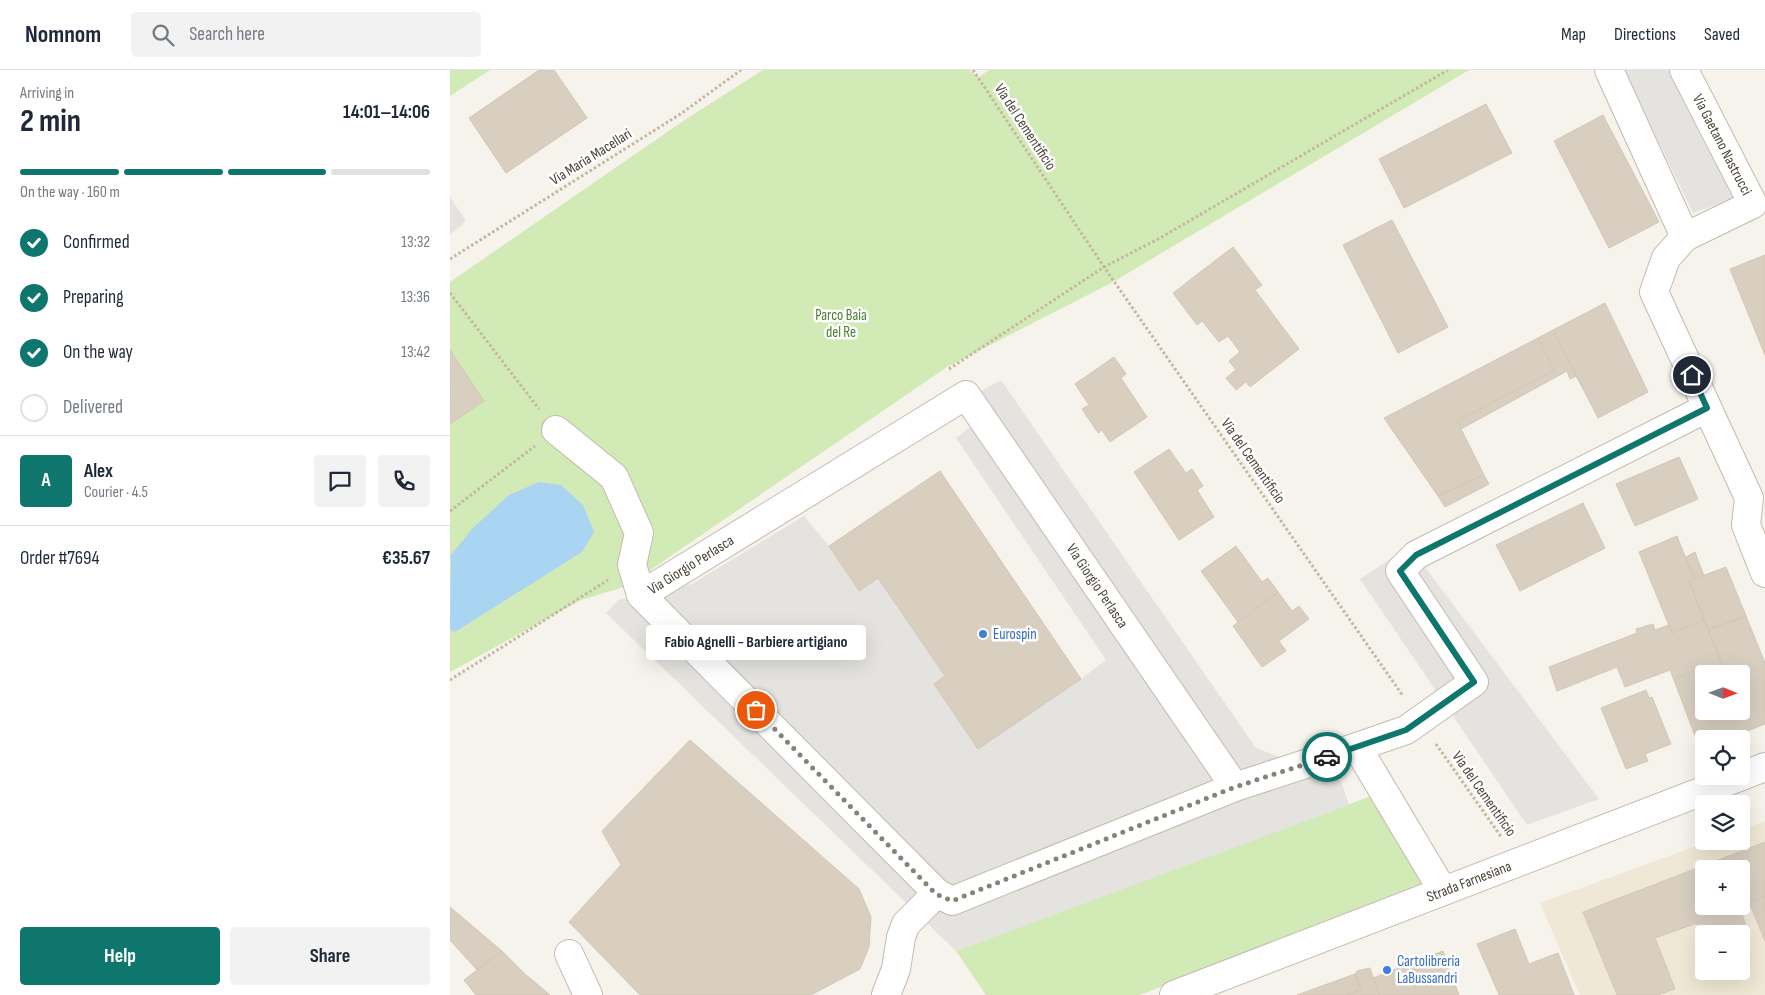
<!DOCTYPE html>
<html lang="en">
<head>
<meta charset="utf-8">
<style>
	:root { --surface:#fff; --page:#f2f2f3; --text:#1f2937; --muted:#747a83; --line:#e0e1e3; --accent:#0f766e }
	body { margin:0; font-family:"Sofia Sans Condensed",sans-serif; background:var(--page); color:var(--text); height:100vh; display:flex; flex-direction:column; font-size:19px; white-space:nowrap }
	* { box-sizing:border-box; margin:0 }
	p { font-size:16px; color:var(--muted) }
	.icon { flex:none; width:28px; height:28px; fill:none; stroke:currentColor; stroke-width:2; stroke-linecap:round; stroke-linejoin:round }
	.map { position:relative; flex:1; overflow:hidden }
	.panel { display:flex; flex-direction:column; background:var(--surface); width:450px }
	.panel>* { flex:none }
	.needle { width:32px; rotate:91deg }
	.controls { position:absolute; left:1245px; top:595px; display:grid; gap:10px }
	.controls a { display:grid; place-items:center; width:55px; height:55px; border-radius:5px; background:var(--surface); box-shadow:0 5px 20px #0002; font-size:25px }
	.pin { position:absolute; display:grid; place-items:center; width:42px; height:42px; color:#fff; margin:-21px; border:2px solid #fff; border-radius:50%; box-shadow:0 1px 5px #0007 }
	.courier { position:absolute; display:grid; place-items:center; width:50px; height:50px; margin:-25px; border:4px solid #0f766e; border-radius:50%; background:#fff; color:#222; box-shadow:0 1px 6px #0007 }
	.bubble { position:absolute; height:35px; border-radius:5px; background:var(--surface); box-shadow:0 5px 20px #0002; font-size:16px; font-weight:700; line-height:35px; text-align:center }
	.headline em { font-style:normal; font-weight:700 }
	.headline div { display:flex; flex-direction:column-reverse }
	.headline { display:flex; align-items:center; justify-content:space-between; height:85px; padding:0 20px }
	h1 { font-size:32px; font-weight:700; line-height:38px }
	.bar { display:grid; grid-template-columns:repeat(4,1fr); gap:8px 5px; align-content:center; height:60px; padding:0 20px }
	.bar i { height:6px; border-radius:4px; background:var(--line) }
	.bar .selected { background:var(--accent) }
	.bar p { grid-column:span 4 }
	.line { display:flex; align-items:center; gap:12px; padding:0 20px; border-top:1px solid var(--line) }
	.line div { flex:1 }
	.round { display:grid; place-items:center; flex:none; width:52px; height:52px; border-radius:5px; background:var(--page) }
	ol { padding:0 20px; list-style:none }
	li { display:flex; align-items:center; gap:15px; height:55px }
	li p { margin-inline-start:auto }
	li .icon { padding:5px; border-radius:50%; background:var(--accent); color:#fff; stroke-width:4 }
	li:last-child { color:var(--muted) }
	li i { width:28px; height:28px; border:2px solid var(--line); border-radius:50% }
	.action { display:flex; gap:10px; margin-top:auto; padding:10px 20px }
	.action a { flex:1; height:58px; border-radius:5px; background:var(--accent); color:#fff; font-size:20px; font-weight:700; line-height:58px; text-align:center }
	.action a+a { background:var(--page); color:var(--text) }
	header { display:flex; align-items:center; gap:30px; box-sizing:border-box; height:70px; padding:0 25px; background:var(--surface); border-bottom:1px solid var(--line) }
	header strong { font-size:24px }
	nav { display:flex; gap:28px; margin-inline-start:auto; font-size:18px }
	.search { width:350px; height:45px; background:var(--page); display:flex; align-items:center; gap:12px; box-sizing:border-box; padding:0 18px; border-radius:5px; color:var(--muted); font-size:19px }
	main { display:flex; flex:1; min-height:0 }
	.map>svg:first-child { display:block }
</style>
</head>
<body>
<header>
<strong>Nomnom</strong>
<div class="search"><svg class="icon" aria-label="search" viewBox="0 0 24 24"><circle cx="10" cy="10" r="6"/><path d="M15 15l6 6"/></svg>Search here</div>
<nav><a>Map</a><a>Directions</a><a>Saved</a></nav>
</header>
<main>
<section class="panel">
<div class="headline"><div><h1>2 min</h1><p>Arriving in</p></div><em>14:01–14:06</em></div>
<div class="bar"><i class="selected"></i><i class="selected"></i><i class="selected"></i><i></i><p>On the way · 160 m</p></div>
<ol>
<li><svg class="icon" aria-label="check" viewBox="0 0 24 24"><path d="M5 12l5 5 9-10"/></svg>Confirmed<p>13:32</p></li>
<li><svg class="icon" aria-label="check" viewBox="0 0 24 24"><path d="M5 12l5 5 9-10"/></svg>Preparing<p>13:36</p></li>
<li><svg class="icon" aria-label="check" viewBox="0 0 24 24"><path d="M5 12l5 5 9-10"/></svg>On the way<p>13:42</p></li>
<li><i></i>Delivered</li>
</ol>
<div class="line" style="height:90px"><b class="round" style="background:var(--accent);color:#fff">A</b><div><b>Alex</b><p>Courier · 4.5</p></div><a class="round"><svg class="icon" aria-label="chat" viewBox="0 0 24 24"><path d="M4 5h16v11H9l-5 4z"/></svg></a><a class="round"><svg class="icon" aria-label="phone" viewBox="0 0 24 24"><path d="M5 4h4l2 5-3 2q2 4 5 5l2-3 5 2v4C11 20 4 13 5 4z"/></svg></a></div>
<div class="line" style="height:65px"><div>Order #7694</div><b>€35.67</b></div>
<div class="action"><a>Help</a><a>Share</a></div>
</section>
<div class="map">
<svg width="1315" height="925" viewBox="0 0 1315 925">
	<rect width="100%" height="100%" fill="#f6f3ec"/>
	<path fill="#efe8d6" fill-rule="evenodd" d="M1315,751V925H1130L1090,833L1260,771H1291V760ZM1254,799H1291V836H1254ZM1254,864H1291V901H1254Z"/>
	<g fill="#d2eab5">
		<path d="M0,0H40L0,26Z"/>
		<path d="M313,0H519L529,7L539,0H1019L663,212L497,297L177,516L131,530L0,602V212L236,49Z"/>
		<path d="M929,723L981,811L690,925H536L506,881Z"/>
	</g>
	<g fill="#e5e3e0">
		<path d="M1174,0H1225L1284,128L1243,143Z"/>
		<path d="M0,127L16,151L0,165Z"/>
		<path d="M551,310L806,678L891,711L899,735L506,881L156,543L168,530L242,514L354,446L379,476L408,521L428,508L495,606L484,614L631,609L656,590L506,368L523,355L531,321Z"/>
		<path d="M960,476L966,485L1149,729L1077,755L910,509Z"/>
	</g>
	<path fill="#a9d4f2" d="M89,412L111,415L133,435L144,462L132,482L5,562L0,560L1,485L23,458L59,425Z"/>
	<g fill="#d8cfc1" stroke="#d3c7b4">
		<path d="M89,0H104L137,48L56,103L19,48Z"/>
		<path d="M1036,34L1062,83L954,138L929,89Z"/>
		<path d="M1153,45L1209,152L1159,178L1104,71Z"/>
		<path d="M942,150L998,257L948,283L893,175Z"/>
		<path d="M783,177L812,215L805,220L849,279L800,317L796,312L786,320L776,308L786,300L779,291L790,282L778,266L769,272L752,251L747,255L723,223Z"/>
		<path d="M1315,185V285L1280,199Z"/>
		<path d="M1155,233L1198,322L1148,348L1103,260Z"/>
		<path d="M1103,260L1134,320L1126,306L1120,309L1117,301L1011,359L1007,351L1104,300L1088,268Z"/>
		<path d="M1088,268L1104,300L1007,351L1034,405L988,426L934,348Z"/>
		<path d="M0,280L34,331L0,354Z"/>
		<path d="M664,287L676,304L671,308L697,347L660,372L652,360L648,363L632,339L639,335L625,314Z"/>
		<path d="M719,379L736,403L742,399L753,416L747,420L764,447L729,470L684,402Z"/>
		<path d="M1229,387L1248,429L1185,456L1166,414Z"/>
		<path d="M490,401L631,609L528,679L484,614L495,606L428,508L409,521L379,476Z"/>
		<path d="M1034,405L1039,414L995,437L988,426Z"/>
		<path d="M1133,433L1155,478L1070,521L1046,475Z"/>
		<path d="M1227,466L1244,509L1239,511L1254,550L1222,563L1189,482Z"/>
		<path d="M786,476L812,512L818,508L828,522L788,552L751,501Z"/>
		<path d="M1245,482L1254,506L1244,509L1236,487Z"/>
		<path d="M1276,497L1296,546L1258,560L1239,511Z"/>
		<path d="M828,522L842,541L849,536L859,549L829,571L836,581L812,597L783,556Z"/>
		<path d="M1296,546L1315,593V654L1277,669H1254V678L1250,679L1224,610L1246,599L1254,621V641H1291V604H1276L1258,560Z"/>
		<path d="M1254,550L1276,604H1254V621L1246,599L1224,610L1220,600L1175,617L1167,597L1107,621L1099,597L1187,563L1186,559L1203,554L1205,560L1219,555L1222,563Z"/>
		<path d="M1196,620L1199,628L1202,627L1221,674L1195,684L1198,691L1176,699L1151,638Z"/>
		<path d="M240,670L409,819L421,847L419,877L410,899L361,925H190L119,852L171,795L152,761Z"/>
		<path d="M1315,772V826L1291,835V799H1254V836H1289L1298,861L1291,864H1254V874L1247,853L1205,868L1225,919L1208,925H1167L1133,842Z"/>
		<path d="M1315,826V871L1299,832Z"/>
		<path d="M0,837L52,881L27,900L0,870Z"/>
		<path d="M1065,859L1079,894L1108,883L1124,925H1049L1027,874Z"/>
		<path d="M52,881L75,904L100,925H26L14,910Z"/>
		<path d="M993,881L1009,925H929L923,908Z"/>
		<path d="M920,898L929,925H895L911,920L905,904L907,901Z"/>
		<path d="M905,904L911,920L895,925H847Z"/>
	</g>
	<g fill="none" stroke-linecap="round" stroke-linejoin="round">
		<defs>
			<g id="minor">
				<path d="M1159,0L1235,167"/>
				<path id="s1" d="M1234,0L1303,134L1235,167L1216,188L1204,222L1299,428L1296,455L1315,503"/>
				<path d="M106,360L164,407L189,463L182,495L191,525"/>
				<path d="M907,677L956,660L1024,612L950,501L966,485L1257,338"/>
				<path d="M785,717L516,325L191,525L487,823L502,831L785,717L907,677L993,821"/>
				<path d="M119,884L138,925"/>
				<path d="M436,925L446,899L451,867L456,854L487,823"/>
				<path id="s2" d="M724,925L1315,697"/>
			</g>
		</defs>
		<use href="#minor" stroke="#c2bbae" stroke-width="30"/>
		<g stroke="#c4b79f" stroke-width="3" stroke-dasharray="2.5 2.5" stroke-linecap="butt">
			<path d="M523,0L654,197L953,626"/>
			<path d="M0,189L232,43L291,0"/>
			<path d="M0,223L89,339"/>
			<path d="M499,299L654,197L710,168L998,0"/>
			<path d="M0,441L85,376"/>
			<path d="M0,610L158,510"/>
			<path d="M986,674L1052,768"/>
		</g>
		<use href="#minor" stroke="#fff" stroke-width="28"/>
	</g>
	<g fill="none" stroke-linecap="round" stroke-linejoin="round">
		<path stroke="#878178" stroke-width="5" stroke-dasharray="0 9" d="M306,640L486,824L502,831L785,717L877,687"/>
		<path stroke="#0f766e" stroke-width="6" d="M877,687L956,660L1024,612L950,501L966,485L1257,338L1242,305"/>
	</g>
	<g fill="#3f7fe0" stroke="#fff" stroke-width="2">
		<circle cx="533" cy="564" r="5"/>
		<circle cx="937" cy="900" r="5"/>
	</g>
	<g text-anchor="middle" dominant-baseline="central" stroke-width="5" stroke-linejoin="round" paint-order="stroke">
		<g font-size="15" fill="#4b4439" stroke="#fff">
			<text transform="translate(575 57) rotate(57)">Via del Cementificio</text>
			<text stroke="none"><textPath href="#s1" startOffset="84">Via Gaetano Nastrucci</textPath></text>
			<text transform="translate(141 87) rotate(-32)">Via Maria Macellari</text>
			<text transform="translate(803 391) rotate(55)">Via del Cementificio</text>
			<text transform="translate(241 495) rotate(-32)">Via Giorgio Perlasca</text>
			<text transform="translate(647 516) rotate(56)">Via Giorgio Perlasca</text>
			<text transform="translate(1034 724) rotate(55)">Via del Cementificio</text>
			<text stroke="none"><textPath href="#s2" startOffset="316">Strada Farnesiana</textPath></text>
		</g>
		<g font-size="15" fill="#4a7f2a" stroke="#fff">
			<text x="391" y="245">Parco Baia<tspan x="391" dy="17">del Re</tspan></text>
		</g>
		<g font-size="15" fill="#366cbe" stroke="#fff" text-anchor="start">
			<text x="543" y="564">Eurospin</text>
			<text x="947" y="891">Cartolibreria<tspan x="947" dy="17">LaBussandri</tspan></text>
		</g>
	</g>
</svg>
<div class="controls">
<a><svg class="needle" viewBox="-14 -14 28 28"><path d="M0-13l5 13h-10z" fill="#e53935"/><path d="M0 13l5-13h-10z" fill="#747a83"/></svg></a>
<a><svg class="icon" aria-label="locate" viewBox="0 0 24 24"><circle cx="12" cy="12" r="6"/><path d="M12 2v4M12 18v4M2 12h4M18 12h4"/></svg></a>
<a><svg class="icon" aria-label="layers" viewBox="0 0 24 24"><path d="M12 4l9 5-9 5-9-5zM3 14l9 5 9-5"/></svg></a>
<a>+</a>
<a>−</a>
</div>
<div class="pin" style="left:306px;top:640px;background:#ea580c"><svg class="icon" aria-label="bag" viewBox="0 0 24 24"><path d="M5 8h14l-1 12H6zM9 8a3 3 0 0 1 6 0"/></svg></div>
<div class="pin" style="left:1242px;top:305px;background:#1f2937"><svg class="icon" aria-label="home" viewBox="0 0 24 24"><path d="M3 11l9-7 9 7M6 9v11h12V9"/></svg></div>
<div class="courier" style="left:877px;top:687px"><svg class="icon" aria-label="car" viewBox="0 0 24 24"><path d="M5 17H2v-5l4-1 3-4h7l3 4 3 1v5h-3M9 17h6M6 11h13"/><circle cx="7" cy="17" r="2"/><circle cx="17" cy="17" r="2"/></svg></div>
<div class="bubble" style="left:196px;top:555px;width:220px">Fabio Agnelli - Barbiere artigiano</div>
</div>
</main>
</body>
</html>
